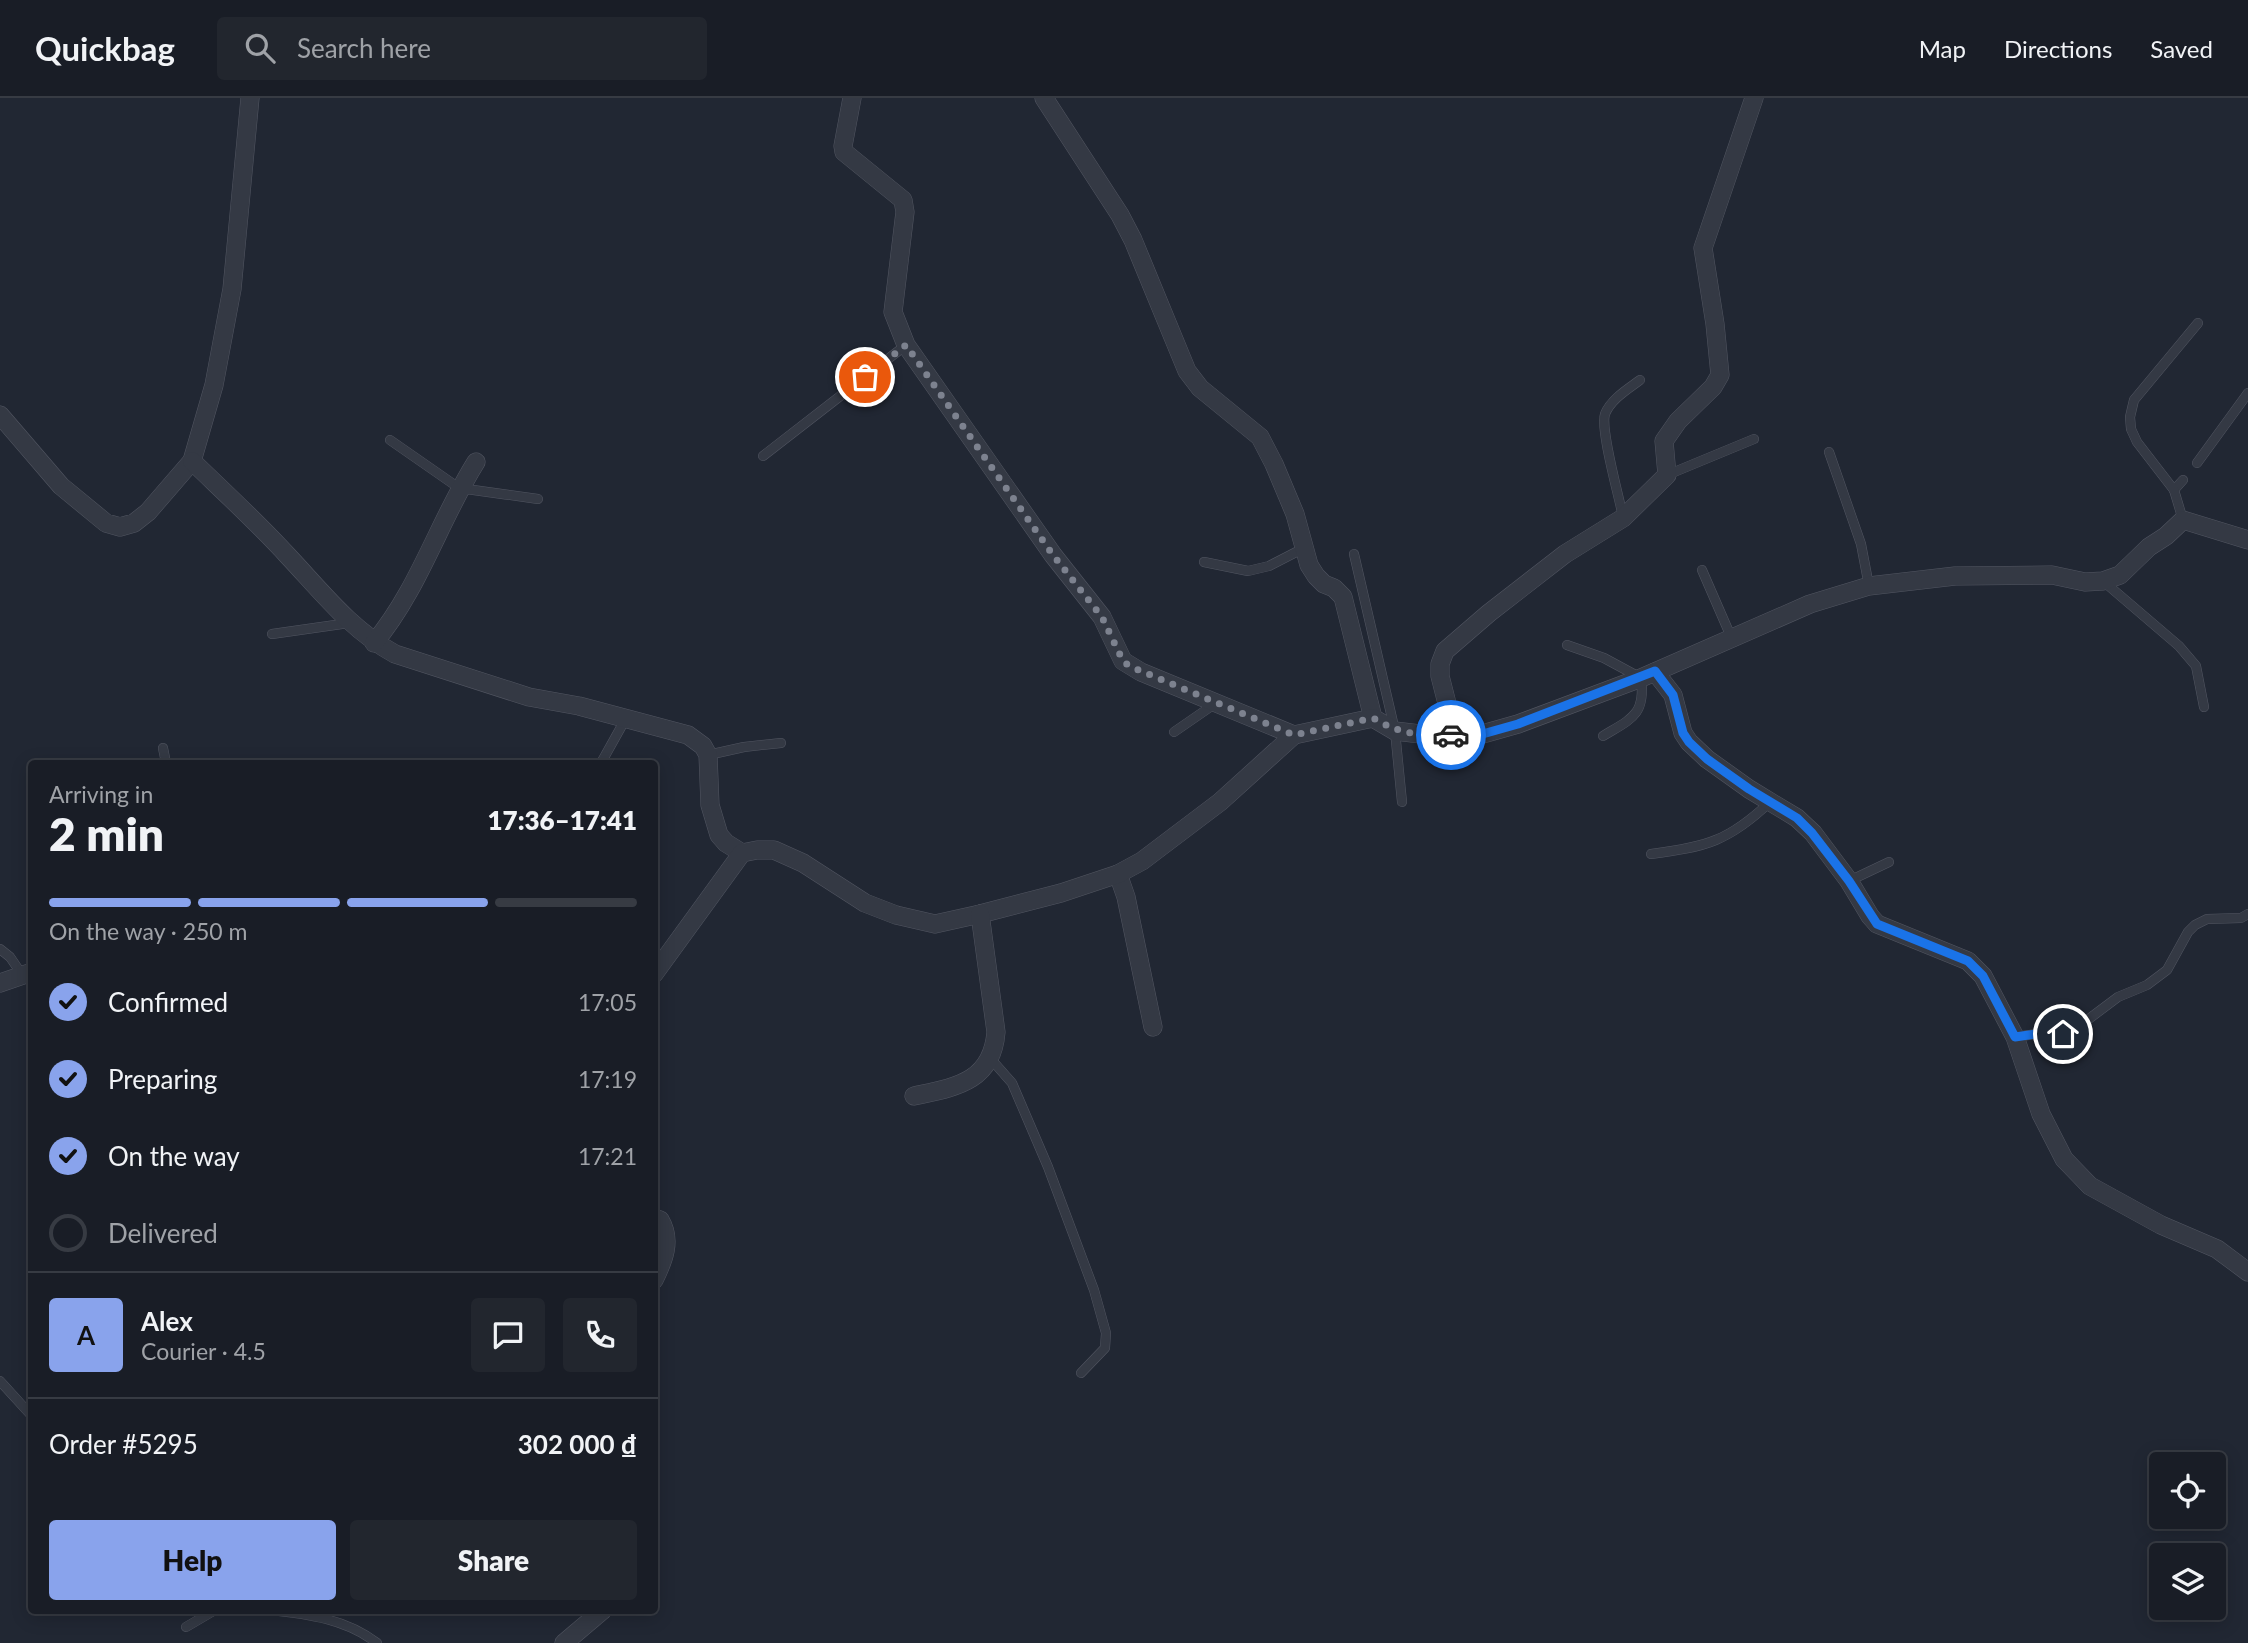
<!DOCTYPE html>
<html lang="en">
<head>
<meta charset="utf-8">
<style>
	:root { --surface:#191d26; --page:#22262e; --text:#f1f3f6; --muted:#9fa2a7; --line:#373b43; --accent:#89a3ec }
	body { margin:0; font-family:Lato,sans-serif; background:var(--page); color:var(--text); height:100vh; display:flex; flex-direction:column; font-size:26px; white-space:nowrap }
	* { box-sizing:border-box; margin:0 }
	p { font-size:23px; color:var(--muted) }
	.icon { flex:none; width:38px; height:38px; fill:none; stroke:currentColor; stroke-width:2; stroke-linecap:round; stroke-linejoin:round }
	.map { position:relative; flex:1; overflow:hidden }
	.panel { position:absolute; left:28px; top:662px; width:630px; height:854px; display:flex; flex-direction:column; background:var(--surface); border-radius:7px; box-shadow:0 4px 18px #0003,0 0 0 2px var(--line) }
	.panel>* { flex:none }
	.fabs { position:absolute; left:2149px; top:1354px; display:grid; gap:14px }
	.fabs a { display:grid; place-items:center; width:77px; height:77px; border-radius:7px; background:var(--surface); box-shadow:0 4px 18px #0003,0 0 0 2px var(--line); font-size:35px }
	.pin { position:absolute; display:grid; place-items:center; width:60px; height:60px; color:#fff; margin:-30px; border:4px solid #fff; border-radius:50%; box-shadow:0 2px 7px #0007 }
	.courier { position:absolute; display:grid; place-items:center; width:70px; height:70px; margin:-35px; border:5px solid #1a73e8; border-radius:50%; background:#fff; color:#222; box-shadow:0 2px 9px #0007 }
	.overview em { font-style:normal; font-weight:800 }
	.overview div { display:flex; flex-direction:column-reverse }
	.overview { display:flex; align-items:center; justify-content:space-between; height:119px; padding:0 21px }
	h1 { font-size:46px; font-weight:800; line-height:52px }
	.bar { display:grid; grid-template-columns:repeat(4,1fr); gap:10px 7px; align-content:center; height:84px; padding:0 21px }
	.bar i { height:9px; border-radius:5px; background:var(--line) }
	.bar .selected { background:var(--accent) }
	.bar p { grid-column:span 4 }
	.line { display:flex; align-items:center; gap:18px; padding:0 21px; border-top:2px solid var(--line) }
	.line div { flex:1 }
	.round { display:grid; place-items:center; flex:none; width:74px; height:74px; border-radius:7px; background:var(--page) }
	ol { padding:0 21px; list-style:none }
	li { display:flex; align-items:center; gap:21px; height:77px }
	li p { margin-inline-start:auto }
	li .icon { padding:7px; border-radius:50%; background:var(--accent); color:#111; stroke-width:4 }
	li:last-child { color:var(--muted) }
	li i { width:38px; height:38px; border:4px solid var(--line); border-radius:50% }
	.action { display:flex; gap:14px; margin-top:auto; padding:14px 21px }
	.action a { flex:1; height:80px; border-radius:7px; background:var(--accent); color:#111; font-size:28px; font-weight:800; line-height:80px; text-align:center }
	.action a+a { background:var(--page); color:var(--text) }
	header { display:flex; align-items:center; gap:42px; box-sizing:border-box; height:98px; padding:0 35px; background:var(--surface); border-bottom:2px solid var(--line) }
	header strong { font-size:33px }
	nav { display:flex; gap:38px; margin-inline-start:auto; font-size:24px }
	.search { width:490px; height:63px; background:var(--page); display:flex; align-items:center; gap:18px; box-sizing:border-box; padding:0 24px; border-radius:7px; color:var(--muted); font-size:26px }
	.map>svg:first-child { display:block }
</style>
</head>
<body>
<header>
<strong>Quickbag</strong>
<div class="search"><svg class="icon" aria-label="search" viewBox="0 0 24 24"><circle cx="10" cy="10" r="6"/><path d="M15 15l6 6"/></svg>Search here</div>
<nav><a>Map</a><a>Directions</a><a>Saved</a></nav>
</header>
<div class="map">
<svg width="2248" height="1545" viewBox="0 0 2248 1545">
	<rect width="100%" height="100%" fill="#212733"/>
	<g fill="none" stroke-linecap="round" stroke-linejoin="round">
		<defs>
			<g id="lane">
				<path d="M390,342L459,390L538,401"/>
				<path d="M1829,354L1861,446L1869,488"/>
				<path d="M763,358L906,247"/>
				<path d="M2197,365L2248,295"/>
				<path d="M1667,377L1754,341"/>
				<path d="M2174,392L2183,382"/>
				<path d="M1623,419C1619,398 1600,332 1605,316C1611,301 1628,291 1640,282"/>
				<path d="M2183,422L2174,392L2137,344L2131,331L2130,319L2134,302L2198,225"/>
				<path d="M1354,456L1395,633L1402,704"/>
				<path d="M1204,464L1248,473L1269,468L1304,450"/>
				<path d="M1702,472L1732,541"/>
				<path d="M2103,483L2179,548L2196,568L2204,609"/>
				<path d="M272,536L349,525"/>
				<path d="M1567,547L1604,560L1641,580C1646,617 1631,621 1603,638"/>
				<path d="M1174,634L1216,605"/>
				<path d="M163,650L166,665"/>
				<path d="M708,657L744,649L781,645"/>
				<path d="M601,665L625,622"/>
				<path d="M1651,756C1706,749 1729,743 1770,704"/>
				<path d="M1849,783L1889,764"/>
				<path d="M0,851L10,859L23,878"/>
				<path d="M2015,939L2042,935L2063,936L2074,932L2118,899L2147,887L2167,872L2188,834L2195,827L2207,821L2241,820L2248,816"/>
				<path d="M990,960L1012,985L1048,1069L1094,1192L1106,1235L1105,1250L1081,1275"/>
				<path d="M0,1283L30,1316"/>
				<path d="M270,1512C308,1516 346,1521 377,1545"/>
				<path d="M186,1529L215,1512"/>
			</g>
			<g id="street">
				<path d="M852,0L843,48L844,54L903,102L905,114L893,214L906,247L1053,457L1102,519L1123,563L1141,574L1294,637"/>
				<path d="M1044,0L1120,117L1133,142L1187,273L1200,290L1260,339L1274,366L1295,416L1309,467L1316,478L1324,486L1334,490L1343,499L1373,620"/>
				<path d="M0,317L61,388L106,425L120,429L134,425L148,414L192,363L214,287L232,191L250,0"/>
				<path d="M192,363C224,394 258,425 288,458C322,494 351,532 395,556L529,599L579,608L688,637L703,648L708,657L710,707L719,737L726,745L742,755"/>
				<path d="M374,545C419,491 439,423 476,364"/>
				<path d="M1655,574L1673,597L1683,635L1689,644L1707,661L1749,691L1797,720L1813,735L1849,783L1870,818L1877,826L1968,863L1983,878L2015,939L2041,1016L2064,1061L2090,1088L2161,1127L2217,1151L2248,1174"/>
				<path d="M1455,637L1440,578V566L1445,553L1489,515L1565,456L1623,420L1667,377L1664,343L1678,323L1713,289L1720,277L1715,226L1703,150L1754,0"/>
				<path d="M1118,776L1126,799L1153,929"/>
				<path d="M654,876L742,755L757,752H774L803,765L865,805L896,817L935,826L980,816L1061,795L1118,776L1142,763L1220,704L1294,637L1373,620L1395,633L1429,637H1479L1518,626L1641,580L1810,506L1869,488L1955,478L2052,477L2085,484L2103,483L2120,477L2149,449L2166,438L2183,422L2248,442"/>
				<path d="M0,885L32,874"/>
				<path d="M914,998C956,989 992,984 996,934L980,816"/>
				<path d="M654,1120L660,1122C672,1142 664,1162 654,1182"/>
				<path d="M564,1545L603,1512"/>
			</g>
		</defs>
		<use href="#lane" stroke="#525662" stroke-width="10"/>
		<use href="#street" stroke="#525662" stroke-width="19"/>
		<use href="#lane" stroke="#343944" stroke-width="9"/>
		<use href="#street" stroke="#343944" stroke-width="18"/>
	</g>
	<g fill="none" stroke-linecap="round" stroke-linejoin="round">
		<path stroke="#7d828f" stroke-width="7" stroke-dasharray="0 12.6" d="M865,279L906,247L1053,457L1102,519L1123,563L1129,568L1294,637L1373,620C1402,637 1418,637 1451,637"/>
		<path stroke="#1a73e8" stroke-width="9" d="M1451,637H1479L1518,626L1655,573L1673,597L1683,635L1689,644L1707,661L1749,691L1797,720L1812,735L1849,783L1877,826L1968,863L1983,878L2015,939L2042,935L2063,936"/>
	</g>
</svg>
<div class="fabs">
<a><svg class="icon" aria-label="locate" viewBox="0 0 24 24"><circle cx="12" cy="12" r="6"/><path d="M12 2v4M12 18v4M2 12h4M18 12h4"/></svg></a>
<a><svg class="icon" aria-label="layers" viewBox="0 0 24 24"><path d="M12 4l9 5-9 5-9-5zM3 14l9 5 9-5"/></svg></a>
</div>
<div class="pin" style="left:865px;top:279px;background:#ea580c"><svg class="icon" aria-label="bag" viewBox="0 0 24 24"><path d="M5 8h14l-1 12H6zM9 8a3 3 0 0 1 6 0"/></svg></div>
<div class="pin" style="left:2063px;top:936px;background:#1f2937"><svg class="icon" aria-label="home" viewBox="0 0 24 24"><path d="M3 11l9-7 9 7M6 9v11h12V9"/></svg></div>
<div class="courier" style="left:1451px;top:637px"><svg class="icon" aria-label="car" viewBox="0 0 24 24"><path d="M5 17H2v-5l4-1 3-4h7l3 4 3 1v5h-3M9 17h6M6 11h13"/><circle cx="7" cy="17" r="2"/><circle cx="17" cy="17" r="2"/></svg></div>
<section class="panel">
<div class="overview"><div><h1>2 min</h1><p>Arriving in</p></div><em>17:36–17:41</em></div>
<div class="bar"><i class="selected"></i><i class="selected"></i><i class="selected"></i><i></i><p>On the way · 250 m</p></div>
<ol>
<li><svg class="icon" aria-label="check" viewBox="0 0 24 24"><path d="M5 12l5 5 9-10"/></svg>Confirmed<p>17:05</p></li>
<li><svg class="icon" aria-label="check" viewBox="0 0 24 24"><path d="M5 12l5 5 9-10"/></svg>Preparing<p>17:19</p></li>
<li><svg class="icon" aria-label="check" viewBox="0 0 24 24"><path d="M5 12l5 5 9-10"/></svg>On the way<p>17:21</p></li>
<li><i></i>Delivered</li>
</ol>
<div class="line" style="height:126px"><b class="round" style="background:var(--accent);color:#111">A</b><div><b>Alex</b><p>Courier · 4.5</p></div><a class="round"><svg class="icon" aria-label="chat" viewBox="0 0 24 24"><path d="M4 5h16v11H9l-5 4z"/></svg></a><a class="round"><svg class="icon" aria-label="phone" viewBox="0 0 24 24"><path d="M5 4h4l2 5-3 2q2 4 5 5l2-3 5 2v4C11 20 4 13 5 4z"/></svg></a></div>
<div class="line" style="height:91px"><div>Order #5295</div><b>302 000 ₫</b></div>
<div class="action"><a>Help</a><a>Share</a></div>
</section>
</div>
</body>
</html>
